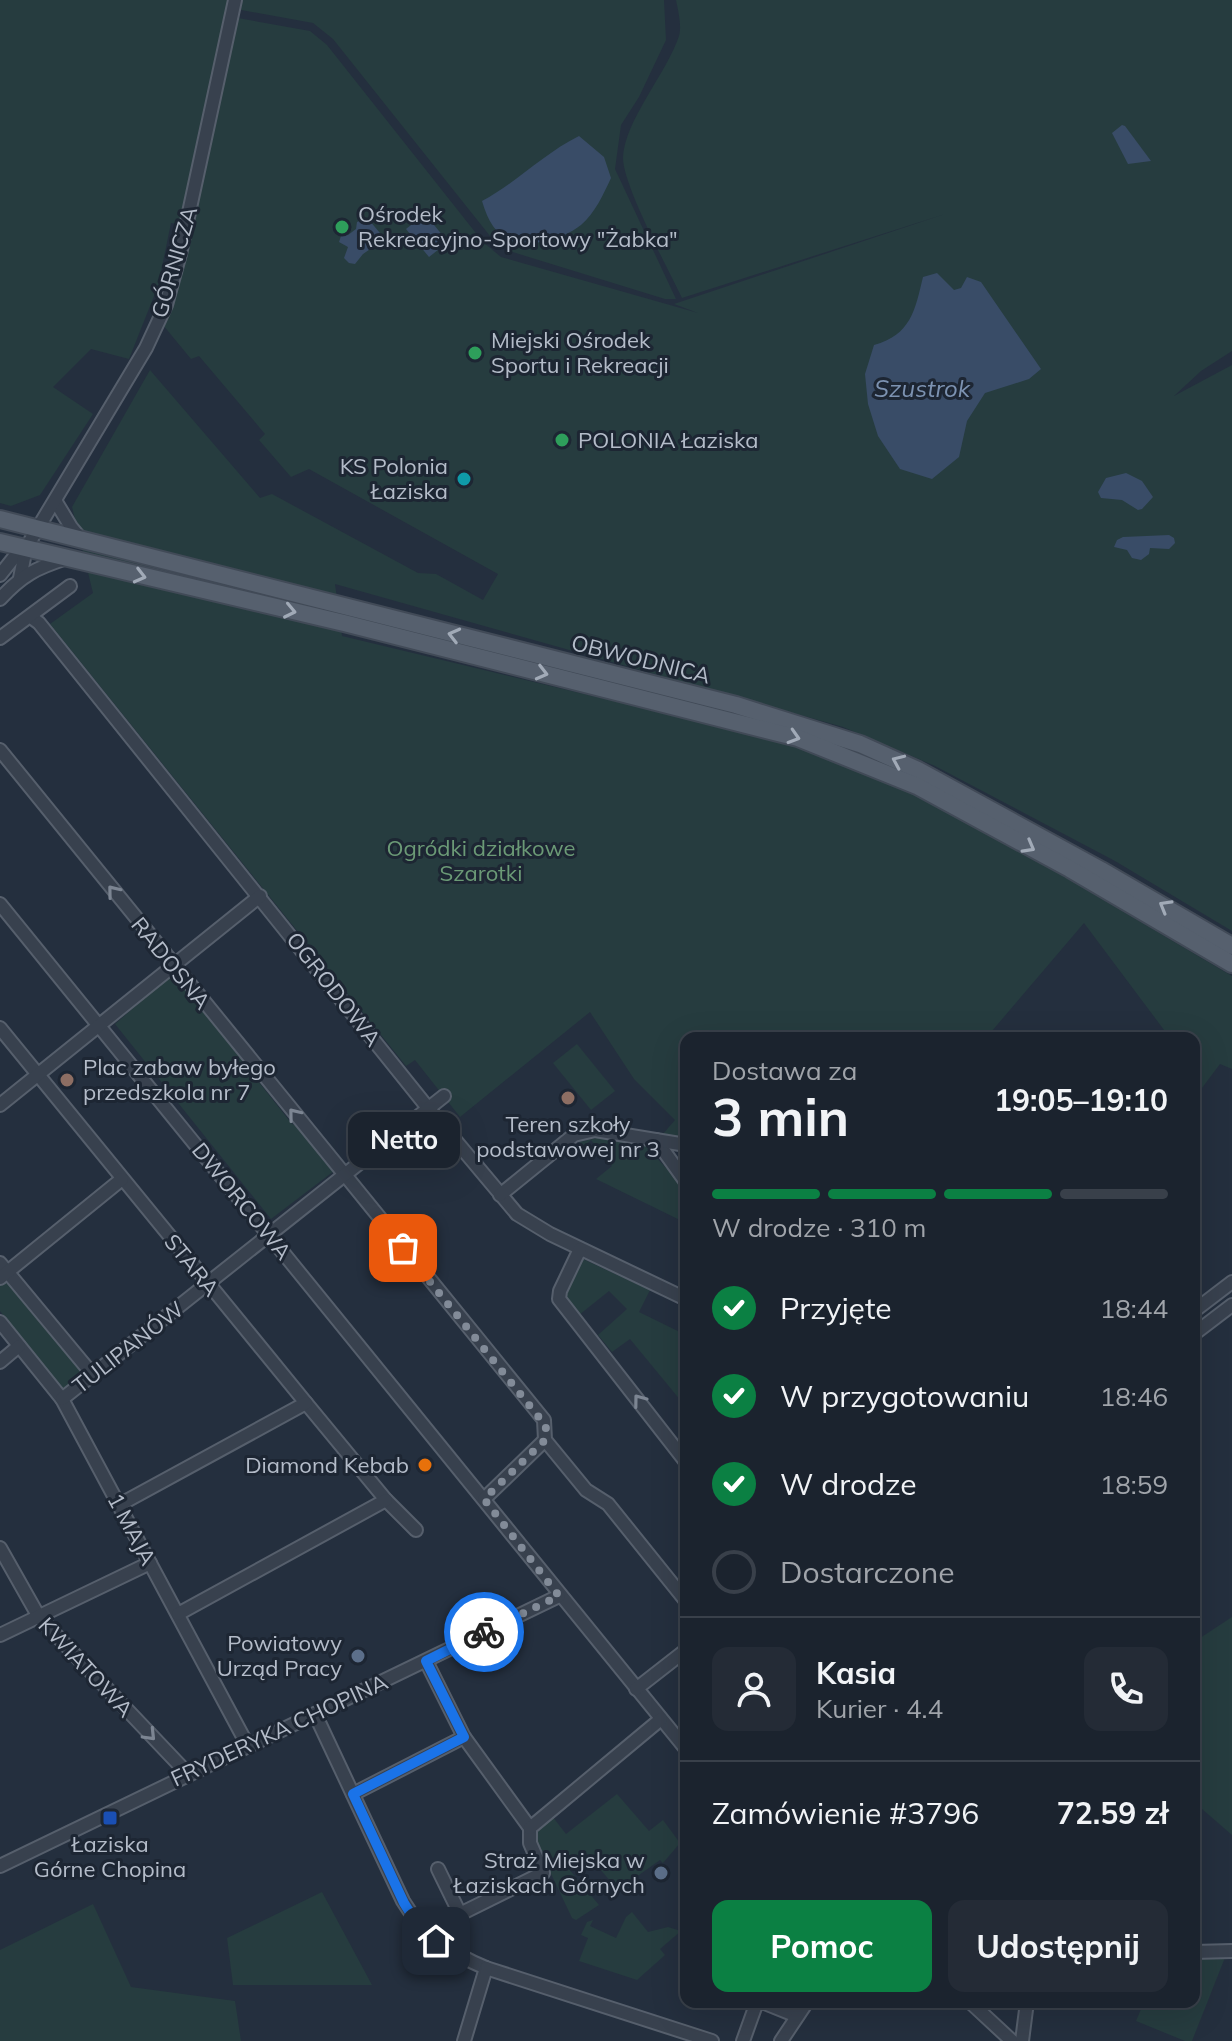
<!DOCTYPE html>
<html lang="pl">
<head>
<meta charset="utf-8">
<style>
	:root { --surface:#1b232e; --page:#242b36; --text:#f1f3f6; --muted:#a0a4aa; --line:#39404a; --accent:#0b8043 }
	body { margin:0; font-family:Mulish,sans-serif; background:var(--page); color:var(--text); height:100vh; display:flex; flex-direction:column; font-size:30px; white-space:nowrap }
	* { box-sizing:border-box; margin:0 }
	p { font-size:26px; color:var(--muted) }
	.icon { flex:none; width:44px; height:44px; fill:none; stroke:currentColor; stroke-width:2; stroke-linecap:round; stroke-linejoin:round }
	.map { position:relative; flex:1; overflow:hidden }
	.drawer { position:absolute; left:680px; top:1032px; width:520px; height:976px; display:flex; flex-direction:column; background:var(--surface); border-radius:16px; box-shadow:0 8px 32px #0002,0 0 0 2px var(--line) }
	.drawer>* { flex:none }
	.pin { position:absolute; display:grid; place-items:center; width:68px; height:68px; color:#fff; margin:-34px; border-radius:16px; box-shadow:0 4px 12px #0006 }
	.courier { position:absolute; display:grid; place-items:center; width:80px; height:80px; margin:-40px; border:6px solid #1a73e8; border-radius:50%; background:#fff; color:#222; box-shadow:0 2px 10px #0007 }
	.bubble { position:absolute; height:56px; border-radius:16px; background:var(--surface); box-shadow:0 8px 32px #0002,0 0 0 2px var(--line); font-size:26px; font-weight:700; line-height:56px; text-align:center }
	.headline em { font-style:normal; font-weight:700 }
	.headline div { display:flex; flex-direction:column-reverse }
	.headline { display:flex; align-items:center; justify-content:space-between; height:136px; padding:0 32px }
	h1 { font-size:52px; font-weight:700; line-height:60px }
	.bar { display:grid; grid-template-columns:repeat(4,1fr); gap:12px 8px; align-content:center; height:96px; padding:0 32px }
	.bar i { height:10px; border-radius:6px; background:var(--line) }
	.bar .on { background:var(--accent) }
	.bar p { grid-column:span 4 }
	.line { display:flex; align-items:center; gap:20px; padding:0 32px; border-top:2px solid var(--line) }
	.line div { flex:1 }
	.round { display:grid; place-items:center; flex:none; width:84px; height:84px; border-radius:16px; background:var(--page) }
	ol { padding:0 32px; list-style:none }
	li { display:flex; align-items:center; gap:24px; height:88px }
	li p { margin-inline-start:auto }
	li .icon { padding:8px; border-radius:50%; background:var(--accent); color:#fff; stroke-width:4 }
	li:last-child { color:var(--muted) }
	li i { width:44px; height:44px; border:4px solid var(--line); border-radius:50% }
	.cta { display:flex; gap:16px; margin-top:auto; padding:16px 32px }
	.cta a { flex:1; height:92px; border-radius:16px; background:var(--accent); color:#fff; font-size:32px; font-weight:700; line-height:92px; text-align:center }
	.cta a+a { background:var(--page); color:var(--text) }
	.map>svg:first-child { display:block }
</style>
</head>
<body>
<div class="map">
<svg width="1232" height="2041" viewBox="0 0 1232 2041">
	<rect width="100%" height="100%" fill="#242f3e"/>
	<g fill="#263c3f">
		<path d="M0,0H229L182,225L171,223L158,286L129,359L91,349L53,387L93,414L40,495L11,506L0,503Z"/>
		<path d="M238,0H664L666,40L639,97L621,125L615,169L676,299H665L506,250L490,236L333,39L313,23L236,9Z"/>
		<path d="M676,0H1232V351L1201,371L1174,396L1232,365V931L1115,861L935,766L843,727L335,584L342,636L767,738L875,773L980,827L1232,976V1069L1220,1064L1199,1092L1194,1088V1038H1170L1084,923L986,1038H686V1140L662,1135L675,1120L634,1079L590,1012L460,1117L415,1060L406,1066L50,624L93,593L72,507L150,370L260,498L272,494L418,573L436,574L483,600L498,574L309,469L291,477L259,440L265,434L199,356L191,359L163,325L184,253L238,18L310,31L327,45L483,242L501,257L698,313L674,304L945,214L682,298C668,269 623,185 623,158C624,121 667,73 679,36C682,26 678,10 676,0Z"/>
		<path d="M171,975H175L241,1054L242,1061L292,1124L298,1126L334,1171L271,1219L115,1024Z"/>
		<path d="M577,1044L615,1091L591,1110L553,1063Z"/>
		<path d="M597,1136L648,1144L650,1151L686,1189V1223L596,1179L612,1166L591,1140L584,1146L579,1142L597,1138Z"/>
		<path d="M583,1259L650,1290L639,1312L686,1335V1377L683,1379L686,1384V1407L630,1339L612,1352L598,1335L627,1309L609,1291L579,1315L565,1298Z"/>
		<path d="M8,1278L84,1373L63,1390L0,1311V1284Z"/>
		<path d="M1232,1617V1835L1194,1802V1701L1199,1690L1194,1687V1642Z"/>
		<path d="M617,1794L649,1831L663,1820L680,1843L663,1863L660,1860L618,1890L586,1853L568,1868L599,1905L576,1920L572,1918L535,1840C537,1828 543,1823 552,1816L566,1834Z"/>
		<path d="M322,1892L372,1985H233L227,1938Z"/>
		<path d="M93,1904L131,1987L235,2001L241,2041H0V1950Z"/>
		<path d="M632,1912L648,1932L668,1927L681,1931L660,1949L665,1955L637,1980L579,1961L588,1938L581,1935L587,1922L593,1920L590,1926L616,1938L626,1917Z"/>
		<path d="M1226,1955L1192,2041H1185L1136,2021L1144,2002H1194V1956Z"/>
	</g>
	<g fill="#394c67">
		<path d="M1122,125L1125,126L1151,161L1128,164L1112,133Z"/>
		<path d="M579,136L604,157L611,178C603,195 595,213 581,225C571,233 558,238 546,241C510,249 492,236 482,201C516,183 543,154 579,136Z"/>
		<path d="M425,214L448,242L429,257L406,229Z"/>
		<path d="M363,219L369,220L385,239L363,254L355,264L349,263L344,258L348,247L339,242L341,236L348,235L356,229L357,222Z"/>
		<path d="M937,273L954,290L961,288L967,277L981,282L1041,369L1029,379L985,393L967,421L959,457L932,479L900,469L878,436L868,404L865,374L874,345C911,335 915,310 923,277Z"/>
		<path d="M1126,473L1142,481L1153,497L1142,509L1138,510L1122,500L1101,498L1098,492L1106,478Z"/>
		<path d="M1169,535L1174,538L1175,543L1169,549L1150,548L1149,554L1141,560L1132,558L1127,550L1114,547L1117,540L1123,537Z"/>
	</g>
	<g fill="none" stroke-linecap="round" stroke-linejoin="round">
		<defs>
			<g id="minor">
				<path d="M56,502L71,527L81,539"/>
				<path d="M0,575L16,555L26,548"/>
				<path d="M20,578L26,548L146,348L166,305L180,254L235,0"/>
				<path d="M0,599C22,575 36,568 67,558"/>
				<path d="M31,617L39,623L424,1103L517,1214L550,1234L686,1299"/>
				<path d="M0,638L70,586"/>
				<path d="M0,750L544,1420L545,1440L586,1490L608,1504L686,1601"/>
				<path d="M0,904L686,1749"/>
				<path d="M0,1028L306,1403L386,1500L416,1530"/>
				<path d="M0,1105L260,896"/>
				<path d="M656,1140L686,1182"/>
				<path d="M500,1195L574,1135L595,1130L686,1145"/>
				<path d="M580,1249L560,1291L559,1299L686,1462"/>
				<path d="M0,1263L93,1375"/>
				<path d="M0,1278L122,1179"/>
				<path d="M1194,1311L1232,1282"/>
				<path d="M0,1322L62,1399L248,1746"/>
				<path d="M1194,1334L1232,1305"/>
				<path d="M0,1362L19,1346"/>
				<path d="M62,1399L444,1096"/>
				<path d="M484,1499L545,1440"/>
				<path d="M119,1505L306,1403"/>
				<path d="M0,1548L39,1617L188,1774"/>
				<path d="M178,1614L386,1500"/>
				<path d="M0,1635L150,1563"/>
				<path d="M426,1661L464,1737L530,1828V1843L543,1873L460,1914L438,1869"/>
				<path d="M636,1689L686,1650"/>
				<path d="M315,1714L403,1901C423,1935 450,1953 486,1968L712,2041"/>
				<path d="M353,1794L464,1737"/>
				<path d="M530,1828L661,1719"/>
				<path d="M0,1866L559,1596"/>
				<path d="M1194,1952L1232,1951"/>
				<path d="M762,2002L797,2016"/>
				<path d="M970,2002L1012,2041"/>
				<path d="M464,2041L486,1968"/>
				<path d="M743,2041L757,2002"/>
				<path d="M781,2041L807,2002"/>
				<path d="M1022,2041L1027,2002"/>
			</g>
			<g id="major">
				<path d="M0,519L736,705L860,744L918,770L1101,870L1232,946"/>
				<path d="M0,542L344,623L798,738L917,786L1070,869L1232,964"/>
			</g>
		</defs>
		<use href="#minor" stroke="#565f6c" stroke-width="16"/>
		<use href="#major" stroke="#414a57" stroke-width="20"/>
		<use href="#minor" stroke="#38414e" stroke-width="12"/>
		<use href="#major" stroke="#56606e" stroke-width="16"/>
	</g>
	<defs><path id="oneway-chevron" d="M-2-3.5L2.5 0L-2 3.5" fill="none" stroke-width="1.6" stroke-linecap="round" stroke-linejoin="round" transform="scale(2)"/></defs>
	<g stroke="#a1aab7">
		<use href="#oneway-chevron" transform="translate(140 576) rotate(14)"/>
		<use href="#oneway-chevron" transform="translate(290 611) rotate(12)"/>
		<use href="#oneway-chevron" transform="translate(454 635) rotate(-166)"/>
		<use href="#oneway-chevron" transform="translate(542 673) rotate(14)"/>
		<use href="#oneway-chevron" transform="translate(794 737) rotate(17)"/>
		<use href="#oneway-chevron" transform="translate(898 761) rotate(-156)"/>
		<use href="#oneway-chevron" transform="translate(1029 847) rotate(29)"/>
		<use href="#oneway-chevron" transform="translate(1165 906) rotate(-150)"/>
	</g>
	<g stroke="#7c8592">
		<use href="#oneway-chevron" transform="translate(113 891) rotate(-129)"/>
		<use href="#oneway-chevron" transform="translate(294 1114) rotate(-129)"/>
		<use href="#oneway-chevron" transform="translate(639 1400) rotate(-127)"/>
		<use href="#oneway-chevron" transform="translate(150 1735) rotate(46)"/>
	</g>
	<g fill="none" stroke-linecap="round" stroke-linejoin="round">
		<path stroke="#828b98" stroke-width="8" stroke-dasharray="0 14.4" d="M403,1248L546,1426L545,1440L484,1499L559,1596L484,1632"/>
		<path stroke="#1a73e8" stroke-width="10" d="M436,1941L412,1916L404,1903L353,1794L464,1737L426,1661L484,1632"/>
	</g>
	<g fill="#2e9e5b" stroke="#1d2633" stroke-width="3">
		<circle cx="342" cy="227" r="8"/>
		<circle cx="475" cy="353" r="8"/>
		<circle cx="562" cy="440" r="8"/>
	</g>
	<circle fill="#0f9aa8" stroke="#1d2633" stroke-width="3" cx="464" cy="479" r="8"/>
	<g fill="#8d6e63" stroke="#1d2633" stroke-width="3">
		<circle cx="67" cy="1080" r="8"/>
		<circle cx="568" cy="1098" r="8"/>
	</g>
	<circle fill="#e8710a" stroke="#1d2633" stroke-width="3" cx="425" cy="1465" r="8"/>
	<g fill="#5c6f8a" stroke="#1d2633" stroke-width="3">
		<circle cx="358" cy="1656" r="8"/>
		<circle cx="661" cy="1873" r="8"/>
	</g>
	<rect fill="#1a4fb4" stroke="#1d2633" stroke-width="3" x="102" y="1810" width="16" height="16" rx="4"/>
	<g text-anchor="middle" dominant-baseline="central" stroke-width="6" stroke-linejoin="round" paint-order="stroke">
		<g font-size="22" fill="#b4bcc9" stroke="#1d2633" text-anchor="start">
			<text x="358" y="214">Ośrodek<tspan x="358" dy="25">Rekreacyjno-Sportowy "Żabka"</tspan></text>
			<text x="491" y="340">Miejski Ośrodek<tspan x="491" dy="25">Sportu i Rekreacji</tspan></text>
			<text x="578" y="440">POLONIA Łaziska</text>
			<text x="448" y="466" text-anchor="end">KS Polonia<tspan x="448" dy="25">Łaziska</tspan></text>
			<text x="83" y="1067">Plac zabaw byłego<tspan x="83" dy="25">przedszkola nr 7</tspan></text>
			<text x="568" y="1124" text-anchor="middle">Teren szkoły<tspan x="568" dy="25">podstawowej nr 3</tspan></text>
			<text x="409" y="1465" text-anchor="end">Diamond Kebab</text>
			<text x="342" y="1643" text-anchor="end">Powiatowy<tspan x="342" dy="25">Urząd Pracy</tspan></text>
			<text x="110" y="1844" text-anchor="middle">Łaziska<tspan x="110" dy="25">Górne Chopina</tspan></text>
			<text x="645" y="1860" text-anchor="end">Straż Miejska w<tspan x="645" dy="25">Łaziskach Górnych</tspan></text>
		</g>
		<g font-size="22" fill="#b4bcc9" stroke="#1d2633">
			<text transform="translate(174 262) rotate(-74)">GÓRNICZA</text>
			<text transform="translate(641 659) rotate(14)">OBWODNICA</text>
			<text transform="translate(171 963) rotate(51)">RADOSNA</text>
			<text transform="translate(334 989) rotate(52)">OGRODOWA</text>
			<text transform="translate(242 1201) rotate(51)">DWORCOWA</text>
			<text transform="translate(192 1265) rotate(51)">STARA</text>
			<text transform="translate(128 1347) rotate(-38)">TULIPANÓW</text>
			<text transform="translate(132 1529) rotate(62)">1 MAJA</text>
			<text transform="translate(86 1667) rotate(47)">KWIATOWA</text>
			<text transform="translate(279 1730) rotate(-25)">FRYDERYKA CHOPINA</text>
		</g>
		<g font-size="22" fill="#6b9a76" stroke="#1d2633">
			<text x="481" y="848">Ogródki działkowe<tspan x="481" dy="25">Szarotki</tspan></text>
		</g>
		<g font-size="24" font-style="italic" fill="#7c92b1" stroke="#1d2633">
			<text x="922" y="388">Szustrok</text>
		</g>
	</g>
</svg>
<div class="pin" style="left:403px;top:1248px;background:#ea580c"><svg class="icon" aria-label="bag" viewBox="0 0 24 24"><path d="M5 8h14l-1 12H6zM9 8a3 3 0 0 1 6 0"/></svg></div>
<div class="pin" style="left:436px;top:1941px;background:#1f2937"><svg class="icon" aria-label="home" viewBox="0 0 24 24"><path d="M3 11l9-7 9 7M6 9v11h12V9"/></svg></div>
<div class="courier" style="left:484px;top:1632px"><svg class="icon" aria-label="bike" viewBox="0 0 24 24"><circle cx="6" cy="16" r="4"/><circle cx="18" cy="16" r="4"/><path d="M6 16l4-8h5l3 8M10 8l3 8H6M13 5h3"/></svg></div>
<div class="bubble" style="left:348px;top:1112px;width:112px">Netto</div>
<section class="drawer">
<div class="headline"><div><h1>3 min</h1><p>Dostawa za</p></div><em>19:05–19:10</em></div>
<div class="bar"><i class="on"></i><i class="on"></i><i class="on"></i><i></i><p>W drodze · 310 m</p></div>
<ol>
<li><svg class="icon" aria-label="check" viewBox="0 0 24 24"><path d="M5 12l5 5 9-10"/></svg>Przyjęte<p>18:44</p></li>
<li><svg class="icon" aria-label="check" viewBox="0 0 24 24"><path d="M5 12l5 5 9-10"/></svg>W przygotowaniu<p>18:46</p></li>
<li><svg class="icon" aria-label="check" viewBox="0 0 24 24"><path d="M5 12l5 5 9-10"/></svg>W drodze<p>18:59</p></li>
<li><i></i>Dostarczone</li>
</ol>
<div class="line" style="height:144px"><a class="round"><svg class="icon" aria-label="person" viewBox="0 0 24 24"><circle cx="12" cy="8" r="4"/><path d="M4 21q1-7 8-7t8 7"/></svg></a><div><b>Kasia</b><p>Kurier · 4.4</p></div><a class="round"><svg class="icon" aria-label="phone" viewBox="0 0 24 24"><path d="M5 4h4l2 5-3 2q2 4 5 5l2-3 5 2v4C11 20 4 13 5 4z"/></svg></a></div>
<div class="line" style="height:104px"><div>Zamówienie #3796</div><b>72.59 zł</b></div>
<div class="cta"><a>Pomoc</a><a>Udostępnij</a></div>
</section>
</div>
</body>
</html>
